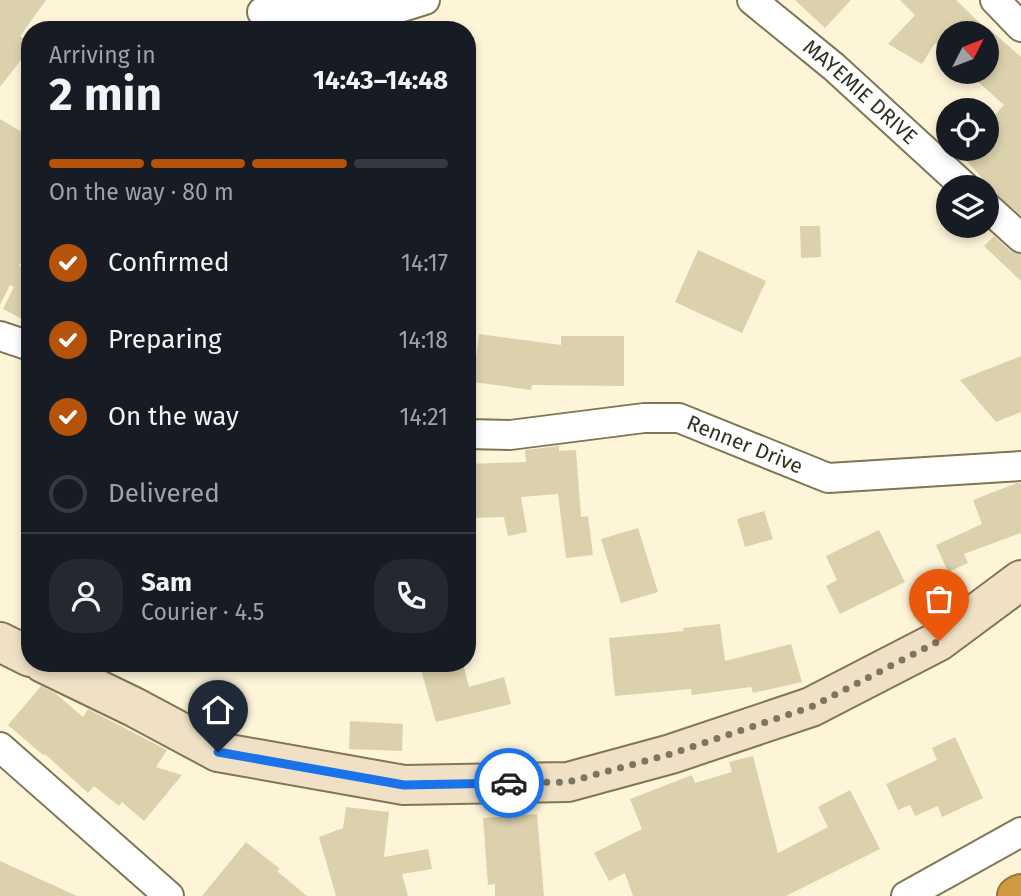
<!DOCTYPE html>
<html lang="en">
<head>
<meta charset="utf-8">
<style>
	:root { --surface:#171b24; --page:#242831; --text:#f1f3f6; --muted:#9ea1a6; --line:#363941; --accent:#b45309 }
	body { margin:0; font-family:"Fira Sans",sans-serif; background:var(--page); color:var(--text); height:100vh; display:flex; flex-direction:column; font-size:26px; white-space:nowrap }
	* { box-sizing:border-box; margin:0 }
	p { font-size:23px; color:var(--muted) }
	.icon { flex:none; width:38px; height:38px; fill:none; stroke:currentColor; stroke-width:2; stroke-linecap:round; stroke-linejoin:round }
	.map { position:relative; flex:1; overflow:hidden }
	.panel { position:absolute; left:21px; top:21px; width:455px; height:651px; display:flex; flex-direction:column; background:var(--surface); border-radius:28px; box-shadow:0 4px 10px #0003 }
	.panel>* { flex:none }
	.needle { width:46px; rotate:48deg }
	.controls { position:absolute; left:936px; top:21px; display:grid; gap:14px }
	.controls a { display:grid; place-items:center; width:63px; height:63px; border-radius:50%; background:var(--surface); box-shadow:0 4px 10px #0003; font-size:35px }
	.pin { position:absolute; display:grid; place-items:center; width:60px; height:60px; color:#fff; margin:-72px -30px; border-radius:50% 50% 50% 0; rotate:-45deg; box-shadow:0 0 7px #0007 }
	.pin .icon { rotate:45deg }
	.courier { position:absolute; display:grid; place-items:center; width:70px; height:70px; margin:-35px; border:5px solid #1a73e8; border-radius:50%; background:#fff; color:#222; box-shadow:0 2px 9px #0007 }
	.overview em { font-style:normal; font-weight:700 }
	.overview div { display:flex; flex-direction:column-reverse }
	.overview { display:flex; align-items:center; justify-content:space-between; height:119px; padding:0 28px }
	h1 { font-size:46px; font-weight:700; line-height:52px }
	.bar { display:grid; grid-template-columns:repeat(4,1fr); gap:10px 7px; align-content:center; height:84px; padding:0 28px }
	.bar i { height:9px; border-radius:5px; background:var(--line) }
	.bar .selected { background:var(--accent) }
	.bar p { grid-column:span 4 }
	.line { display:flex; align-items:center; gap:18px; padding:0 28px; border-top:2px solid var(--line) }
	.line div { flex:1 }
	.round { display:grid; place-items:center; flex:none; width:74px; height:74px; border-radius:28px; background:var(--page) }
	ol { padding:0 28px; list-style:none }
	li { display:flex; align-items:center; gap:21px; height:77px }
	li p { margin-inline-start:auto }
	li .icon { padding:7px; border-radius:50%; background:var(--accent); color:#fff; stroke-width:4 }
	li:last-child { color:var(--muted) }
	li i { width:38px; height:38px; border:4px solid var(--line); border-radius:50% }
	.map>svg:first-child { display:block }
</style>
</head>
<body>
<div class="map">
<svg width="1021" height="896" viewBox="0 0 1021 896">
	<rect width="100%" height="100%" fill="#fef5d9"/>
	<g fill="#dbd1ad">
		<path d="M0,0H46L20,36L30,44V48L0,87Z"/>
		<path d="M795,0H851L825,28Z"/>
		<path d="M900,0H956L987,30V27L1021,57V215L991,191V188L956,149H987V123L1004,105L967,72H987V33H948V55L935,43L922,64L888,44L915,15Z"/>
		<path d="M0,119L30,137V245L19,266L24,268L30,256V323L3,309L14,287L10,285L0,305Z"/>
		<path d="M800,226H820L821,257L801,258Z"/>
		<path d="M994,236L1010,251L1021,254V281L984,246Z"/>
		<path d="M698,250L766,281L742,333L675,302Z"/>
		<path d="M479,334L561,345V336H624V386L532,385L531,390L473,382Z"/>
		<path d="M1021,356V412L996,422L960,380Z"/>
		<path d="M559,446V451L576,450L581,517L588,516L593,555L566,558L558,494L521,497L527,532L508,536L504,517L470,518L469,464L526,462L525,450Z"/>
		<path d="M1017,483H1021V533L964,554L968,563L948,572L936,545L982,524L973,500Z"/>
		<path d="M764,511L773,539L745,547L737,519Z"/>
		<path d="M638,528L658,592L621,603L601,539Z"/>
		<path d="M879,530L905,582L840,614L826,586L837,580L826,556Z"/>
		<path d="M720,624L725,661L791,644L802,682L753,693L751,687L692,695L691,689L615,696L609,638L684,631L683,628Z"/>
		<path d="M419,663H463L469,687L504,677L511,704L436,722Z"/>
		<path d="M41,686L55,693L83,717L88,709L167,750L156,767L182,775L144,821L122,802L119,806L94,786L88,793L45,754L43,755L8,725Z"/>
		<path d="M350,721L403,724L402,751L349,749Z"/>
		<path d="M955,737L983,798L942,817L938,806L915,816L910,805L898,810L886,784L937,760L932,748Z"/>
		<path d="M753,756L778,853L828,827L818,807L850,790L880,849L786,896H633L625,873L609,881L594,853L642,829L630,799L692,775L695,783L732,772L729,762Z"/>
		<path d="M346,807L389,812L384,857L428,849L432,869L402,874L408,896H336L319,837L343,828Z"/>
		<path d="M537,814L544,896H495V884L488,885L483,818Z"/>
		<path d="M246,842L280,869L277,871L307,896H202Z"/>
		<path d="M0,861L77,896H0Z"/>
	</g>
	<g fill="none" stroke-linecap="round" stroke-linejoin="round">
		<defs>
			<g id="street">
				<path id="s1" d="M752,0L834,67L965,187"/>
				<path d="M995,0L1021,27"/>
				<path d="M262,12L393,10L425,0"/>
				<path d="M987,207L1021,238"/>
				<path d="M0,336L30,346"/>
				<path id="s2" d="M467,434L510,435L644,418H679L828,478L1021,466"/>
				<path d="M0,747L169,896"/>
				<path d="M906,896L1021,832"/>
			</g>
			<g id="secondary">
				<path d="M0,642L30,657"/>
				<path d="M43,663L134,707L218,752L404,785L568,782L671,754L811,707L939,641L1021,580"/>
			</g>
			<path id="highway" d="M1017,896L1021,894"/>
		</defs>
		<use href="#street" stroke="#807655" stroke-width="32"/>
		<use href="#secondary" stroke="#807655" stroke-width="42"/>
		<use href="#highway" stroke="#987636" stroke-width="42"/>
		<use href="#street" stroke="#fff" stroke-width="28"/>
		<use href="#secondary" stroke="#f0e1c6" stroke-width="38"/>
		<use href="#highway" stroke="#ce9b41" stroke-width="38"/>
	</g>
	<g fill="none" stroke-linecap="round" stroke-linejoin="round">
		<path stroke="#7b7562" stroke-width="7" stroke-dasharray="0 12.6" d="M509,783L568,782L671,754L811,707L939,641"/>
		<path stroke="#1a73e8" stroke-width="9" d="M218,752L404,785L509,783"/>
	</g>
	<g text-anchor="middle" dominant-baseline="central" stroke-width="7" stroke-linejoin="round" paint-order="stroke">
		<g font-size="21" fill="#343022" stroke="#fff">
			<text stroke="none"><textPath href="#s1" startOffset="142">MAYEMIE DRIVE</textPath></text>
			<text stroke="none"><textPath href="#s2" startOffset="284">Renner Drive</textPath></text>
		</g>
	</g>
</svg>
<div class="controls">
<a><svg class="needle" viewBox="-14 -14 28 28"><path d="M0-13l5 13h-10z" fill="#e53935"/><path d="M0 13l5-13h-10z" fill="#9ea1a6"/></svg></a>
<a><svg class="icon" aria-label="locate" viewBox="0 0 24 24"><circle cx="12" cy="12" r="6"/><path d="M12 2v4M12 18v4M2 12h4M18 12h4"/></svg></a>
<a><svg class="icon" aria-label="layers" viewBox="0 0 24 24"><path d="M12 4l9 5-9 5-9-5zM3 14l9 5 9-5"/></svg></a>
</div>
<div class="pin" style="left:939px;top:641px;background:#ea580c"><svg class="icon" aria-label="bag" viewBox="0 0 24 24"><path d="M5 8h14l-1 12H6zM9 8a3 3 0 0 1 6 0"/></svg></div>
<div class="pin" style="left:218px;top:752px;background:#1f2937"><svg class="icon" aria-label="home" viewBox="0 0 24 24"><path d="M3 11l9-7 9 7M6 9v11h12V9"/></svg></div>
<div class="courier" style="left:509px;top:783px"><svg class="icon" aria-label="car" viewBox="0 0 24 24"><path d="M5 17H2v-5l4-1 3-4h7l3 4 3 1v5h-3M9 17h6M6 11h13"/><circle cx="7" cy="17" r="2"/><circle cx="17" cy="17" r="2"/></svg></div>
<section class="panel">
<div class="overview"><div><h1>2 min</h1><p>Arriving in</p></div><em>14:43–14:48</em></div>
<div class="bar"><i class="selected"></i><i class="selected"></i><i class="selected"></i><i></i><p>On the way · 80 m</p></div>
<ol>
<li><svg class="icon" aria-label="check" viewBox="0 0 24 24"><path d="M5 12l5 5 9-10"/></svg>Confirmed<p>14:17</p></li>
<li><svg class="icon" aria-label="check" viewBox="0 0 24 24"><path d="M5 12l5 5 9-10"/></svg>Preparing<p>14:18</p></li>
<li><svg class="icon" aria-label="check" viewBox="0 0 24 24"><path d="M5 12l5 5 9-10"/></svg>On the way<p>14:21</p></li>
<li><i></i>Delivered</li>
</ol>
<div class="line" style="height:126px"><a class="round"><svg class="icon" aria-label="person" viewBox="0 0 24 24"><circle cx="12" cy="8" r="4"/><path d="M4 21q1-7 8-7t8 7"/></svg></a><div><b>Sam</b><p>Courier · 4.5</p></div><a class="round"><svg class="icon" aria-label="phone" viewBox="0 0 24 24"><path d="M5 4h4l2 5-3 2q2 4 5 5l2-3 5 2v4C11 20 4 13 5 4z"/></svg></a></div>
</section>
</div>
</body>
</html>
